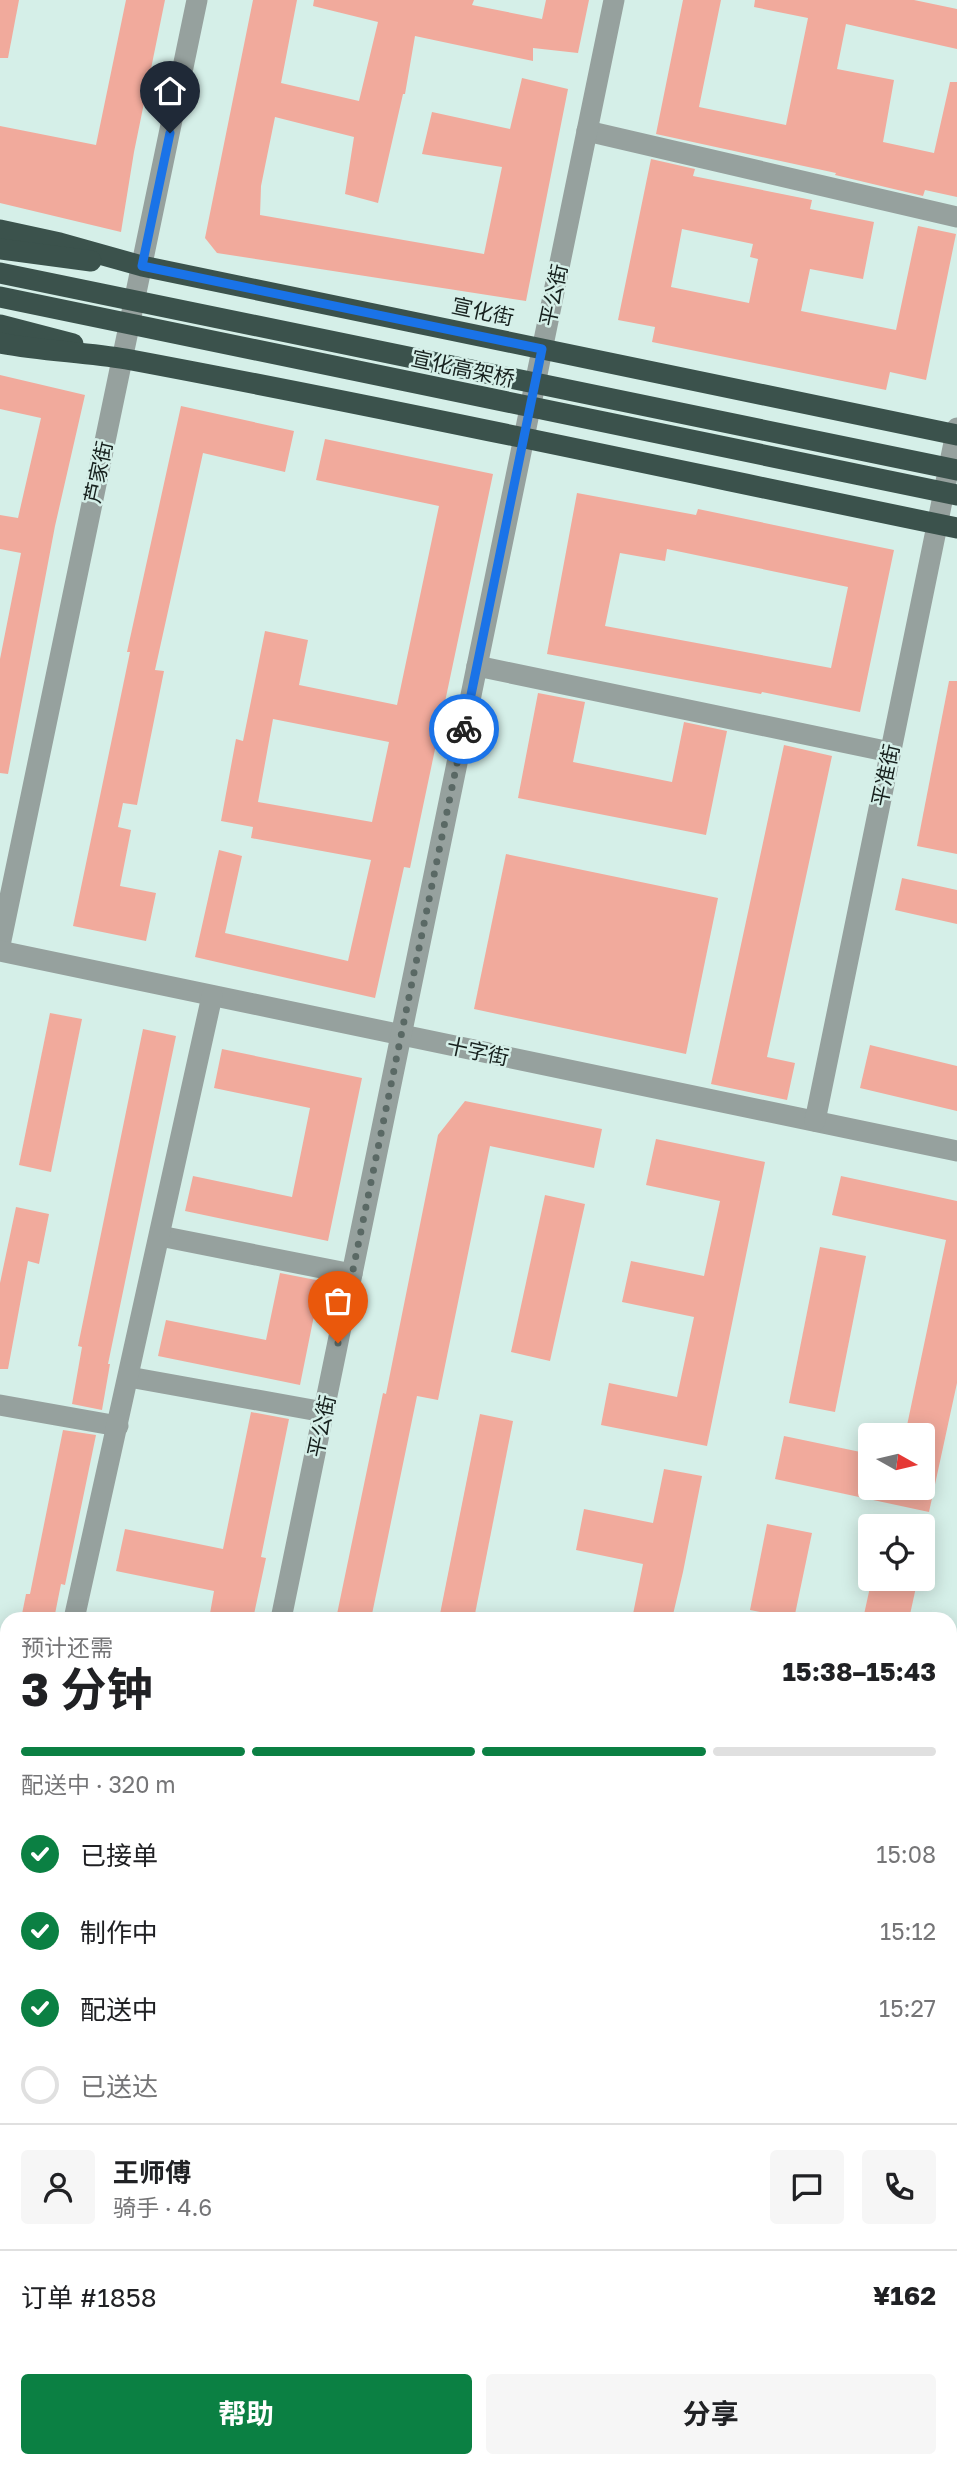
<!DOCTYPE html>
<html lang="zh">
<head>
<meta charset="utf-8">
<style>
	:root { --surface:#fff; --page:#f6f6f6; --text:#202124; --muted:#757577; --line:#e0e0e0; --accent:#0b8043 }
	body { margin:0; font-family:"Golos Text","Noto Sans SC",sans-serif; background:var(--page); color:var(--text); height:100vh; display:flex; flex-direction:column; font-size:26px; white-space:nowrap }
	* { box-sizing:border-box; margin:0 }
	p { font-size:23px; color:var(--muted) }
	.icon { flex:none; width:38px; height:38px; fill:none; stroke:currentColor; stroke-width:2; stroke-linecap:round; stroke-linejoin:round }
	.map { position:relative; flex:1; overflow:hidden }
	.panel { position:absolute; left:0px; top:1612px; width:957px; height:856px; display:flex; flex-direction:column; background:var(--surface); border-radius:21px 21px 0 0; box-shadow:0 4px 18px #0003 }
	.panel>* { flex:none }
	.needle { width:46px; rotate:98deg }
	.controls { position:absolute; left:858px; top:1423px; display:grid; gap:14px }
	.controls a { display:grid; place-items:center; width:77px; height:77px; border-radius:7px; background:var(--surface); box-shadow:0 4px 18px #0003; font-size:35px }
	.pin { position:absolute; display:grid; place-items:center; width:60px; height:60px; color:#fff; margin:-72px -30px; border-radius:50% 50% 50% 0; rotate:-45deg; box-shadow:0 0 7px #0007 }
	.pin .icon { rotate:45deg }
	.courier { position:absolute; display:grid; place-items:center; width:70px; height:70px; margin:-35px; border:5px solid #1a73e8; border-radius:50%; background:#fff; color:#222; box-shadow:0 2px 9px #0007 }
	.head em { font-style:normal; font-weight:700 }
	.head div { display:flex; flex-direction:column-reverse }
	.head { display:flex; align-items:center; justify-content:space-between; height:119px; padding:0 21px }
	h1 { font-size:46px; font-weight:700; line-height:52px }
	.bar { display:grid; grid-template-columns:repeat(4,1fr); gap:10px 7px; align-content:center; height:84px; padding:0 21px }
	.bar i { height:9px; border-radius:5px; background:var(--line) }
	.bar .active { background:var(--accent) }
	.bar p { grid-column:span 4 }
	.line { display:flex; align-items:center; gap:18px; padding:0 21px; border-top:2px solid var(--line) }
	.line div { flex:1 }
	.round { display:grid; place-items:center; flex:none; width:74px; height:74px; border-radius:7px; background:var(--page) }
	ol { padding:0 21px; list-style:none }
	li { display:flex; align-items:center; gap:21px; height:77px }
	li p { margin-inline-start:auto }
	li .icon { padding:7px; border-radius:50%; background:var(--accent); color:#fff; stroke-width:4 }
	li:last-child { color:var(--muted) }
	li i { width:38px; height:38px; border:4px solid var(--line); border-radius:50% }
	.cta { display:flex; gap:14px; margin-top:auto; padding:14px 21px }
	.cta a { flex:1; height:80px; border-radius:7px; background:var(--accent); color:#fff; font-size:28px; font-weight:700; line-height:80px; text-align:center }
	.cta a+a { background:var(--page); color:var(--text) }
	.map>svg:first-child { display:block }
</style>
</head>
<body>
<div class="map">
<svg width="957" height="2467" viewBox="0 0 957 2467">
	<rect width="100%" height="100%" fill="#d5efe8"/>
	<g fill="#c3e7dd">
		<path d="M950,2092L957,2093V2467H901V2461L950,2460Z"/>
		<path d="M0,2105L7,2107V2342H0Z"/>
	</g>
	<g fill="#f1aa9c" fill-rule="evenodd">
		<path d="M0,0H19L8,58H0Z"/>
		<path d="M126,0H165L134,152L121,232L0,203V126L96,145Z"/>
		<path d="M253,0H297L281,83L359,101L378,22L313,6L314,0H474L472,5L542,19L546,0H589L578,53L533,48V61L415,36L405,94H403L378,203L345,194L354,137L275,117L261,186L260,215L484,254L502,167L422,154L432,112L510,129L522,78L568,89L526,301L217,253L205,238Z"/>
		<path d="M683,0H721L699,107L786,125L808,18L754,7L755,0H914L957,9V49L846,24L837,69L894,80L883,142L934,153L950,82H957V197L925,190L923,196L835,175L836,173L656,134Z"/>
		<path d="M651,159L695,169L693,176L812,200L810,209L874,222L863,279L810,269L801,311L896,330L918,226L956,234L926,380L890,372L886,390L652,342L655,327L618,320ZM682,229L753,244L750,257L758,259L749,303L671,287Z"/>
		<path d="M0,375L85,395L55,526L8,774L0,773V659L21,553L0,549V515L18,518L41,418L0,409Z"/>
		<path d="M181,406L294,431L285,472L203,453L155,670L164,671L137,805L123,803L118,827L131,830L120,886L156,893L146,941L73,926L130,652H127Z"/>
		<path d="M325,439L493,474L410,868L404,867L375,998L195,957L219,850L242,856L225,933L348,961L371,860L251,838L253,827L221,821L236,739L243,741L265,631L308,640L299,685L397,705L439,506L316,480ZM273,719L389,742L372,822L258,802Z"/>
		<path d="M577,493L696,515L698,509L894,550L860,712L762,692L761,694L547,654ZM667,549L848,587L831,668L605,626L620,553L665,561Z"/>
		<path d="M949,681H957V854L917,846Z"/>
		<path d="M538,693L585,702L573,762L672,782L684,722L727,731L706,835L518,798Z"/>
		<path d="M784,745L832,756L767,1057L795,1063L787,1100L711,1084Z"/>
		<path d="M506,854L718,898L686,1054L474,1009Z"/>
		<path d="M902,878L957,890V924L895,910Z"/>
		<path d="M50,1013L82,1019L51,1172L19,1165Z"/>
		<path d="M143,1029L176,1036L108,1364H110L102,1410L72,1404L82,1347L78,1346Z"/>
		<path d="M870,1045L957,1066V1111L860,1088Z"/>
		<path d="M222,1049L362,1078L328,1241L185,1211L193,1176L292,1197L310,1108L214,1088Z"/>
		<path d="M465,1101L602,1129L594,1168L490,1146L438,1400L417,1396L371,1619H336L383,1393L386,1394L438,1135Z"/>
		<path d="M656,1139L765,1162L707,1446L601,1425L609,1383L677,1397L694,1317L622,1302L631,1261L704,1276L720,1201L646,1185Z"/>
		<path d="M841,1176L957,1201V1383L929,1512L775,1479L784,1436L870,1454V1488H922V1435H905L946,1240L832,1215Z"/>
		<path d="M545,1195L585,1204L550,1361L511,1352Z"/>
		<path d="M16,1207L49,1214L39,1264L28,1261L8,1369H0V1283Z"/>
		<path d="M820,1247L866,1256L835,1412L789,1403Z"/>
		<path d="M280,1273L321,1281L300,1385L158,1356L166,1320L266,1340Z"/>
		<path d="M251,1412L289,1419L261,1557L266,1558L253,1619H209L214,1591L116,1571L125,1529L223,1549Z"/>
		<path d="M480,1414L513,1421L474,1619H439Z"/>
		<path d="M63,1430L96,1435L65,1585L61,1584L54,1619H21L26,1594H30Z"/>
		<path d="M664,1469L702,1476L683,1572L672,1619H632L643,1564L576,1550L584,1509L653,1523Z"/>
		<path d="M767,1524L812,1533L794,1619L750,1610Z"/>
		<path d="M872,1578H918L909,1619H863Z"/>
	</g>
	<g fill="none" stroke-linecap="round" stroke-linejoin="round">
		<g stroke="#96a19e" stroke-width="21">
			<path d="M587,131L957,217"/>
			<path d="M477,666L890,752"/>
			<path d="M0,945L197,0"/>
			<path d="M0,951L957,1151"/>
			<path d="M815,1121L957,428"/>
			<path d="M160,1236L352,1274"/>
			<path d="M129,1377L324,1412"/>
			<path d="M0,1405L118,1426"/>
			<path d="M74,1619L212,996"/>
			<path d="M281,1619L614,0"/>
			<path d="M0,1867L7,1869"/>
			<path d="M950,2060L957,2061"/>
			<path d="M0,2382L7,2383"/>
			<path d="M171,2467L172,2460"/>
		</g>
		<g stroke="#3b524c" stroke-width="21">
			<path d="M0,230L60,243L142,266L957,435"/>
			<path d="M0,249L91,261"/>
			<path d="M0,325L73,344"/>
			<path d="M0,343C42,351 84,352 126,359C404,411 680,471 957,528"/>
		</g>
		<g stroke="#3b524c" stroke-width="21">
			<path d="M0,273L957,470"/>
			<path d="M0,297L957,495"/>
		</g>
	</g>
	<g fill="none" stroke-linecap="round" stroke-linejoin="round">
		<path stroke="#5a6965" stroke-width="7" stroke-dasharray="0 12.6" d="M338,1343L464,729"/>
		<path stroke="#1a73e8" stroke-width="9" d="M170,133L142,266L542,349L464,729"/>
	</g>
	<g text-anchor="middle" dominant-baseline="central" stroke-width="5" stroke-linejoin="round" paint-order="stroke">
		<g font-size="21" fill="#17211e" stroke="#d5efe8">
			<text transform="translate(553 295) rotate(-78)">平公街</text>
			<text transform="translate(483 311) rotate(12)">宣化街</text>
			<text transform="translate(463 368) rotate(12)">宣化高架桥</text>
			<text transform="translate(98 472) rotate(-78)">芦家街</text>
			<text transform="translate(885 775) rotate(-78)">平准街</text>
			<text transform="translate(478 1051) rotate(12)">十字街</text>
			<text transform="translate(321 1426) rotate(-78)">平公街</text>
		</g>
	</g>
</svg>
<div class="controls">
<a><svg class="needle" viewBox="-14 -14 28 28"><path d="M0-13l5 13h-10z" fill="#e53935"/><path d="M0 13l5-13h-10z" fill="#757577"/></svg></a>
<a><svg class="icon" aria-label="locate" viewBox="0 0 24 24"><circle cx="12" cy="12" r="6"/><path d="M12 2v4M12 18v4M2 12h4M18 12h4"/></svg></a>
</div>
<div class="pin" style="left:338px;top:1343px;background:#ea580c"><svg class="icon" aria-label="bag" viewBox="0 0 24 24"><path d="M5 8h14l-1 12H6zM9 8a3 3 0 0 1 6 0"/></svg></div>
<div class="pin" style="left:170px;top:133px;background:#1f2937"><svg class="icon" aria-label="home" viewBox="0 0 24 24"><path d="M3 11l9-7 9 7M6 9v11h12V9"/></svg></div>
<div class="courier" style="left:464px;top:729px"><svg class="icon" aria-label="bike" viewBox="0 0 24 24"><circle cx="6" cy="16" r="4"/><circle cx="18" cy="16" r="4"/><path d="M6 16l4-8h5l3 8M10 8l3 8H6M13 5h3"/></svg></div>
<section class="panel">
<div class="head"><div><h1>3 分钟</h1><p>预计还需</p></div><em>15:38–15:43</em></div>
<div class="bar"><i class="active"></i><i class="active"></i><i class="active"></i><i></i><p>配送中 · 320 m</p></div>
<ol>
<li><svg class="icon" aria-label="check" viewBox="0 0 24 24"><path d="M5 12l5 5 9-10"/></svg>已接单<p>15:08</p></li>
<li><svg class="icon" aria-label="check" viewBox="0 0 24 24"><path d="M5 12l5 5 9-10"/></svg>制作中<p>15:12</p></li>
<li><svg class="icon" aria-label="check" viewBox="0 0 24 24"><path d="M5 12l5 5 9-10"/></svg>配送中<p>15:27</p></li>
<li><i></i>已送达</li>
</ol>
<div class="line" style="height:126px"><a class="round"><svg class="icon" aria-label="person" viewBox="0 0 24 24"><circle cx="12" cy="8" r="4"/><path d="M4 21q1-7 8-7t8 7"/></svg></a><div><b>王师傅</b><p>骑手 · 4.6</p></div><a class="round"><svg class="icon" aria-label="chat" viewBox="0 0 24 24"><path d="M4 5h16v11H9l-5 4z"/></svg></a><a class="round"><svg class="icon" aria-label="phone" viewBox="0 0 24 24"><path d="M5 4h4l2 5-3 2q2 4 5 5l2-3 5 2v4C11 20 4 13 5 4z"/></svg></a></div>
<div class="line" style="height:91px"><div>订单 #1858</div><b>¥162</b></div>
<div class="cta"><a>帮助</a><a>分享</a></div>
</section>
</div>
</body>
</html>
